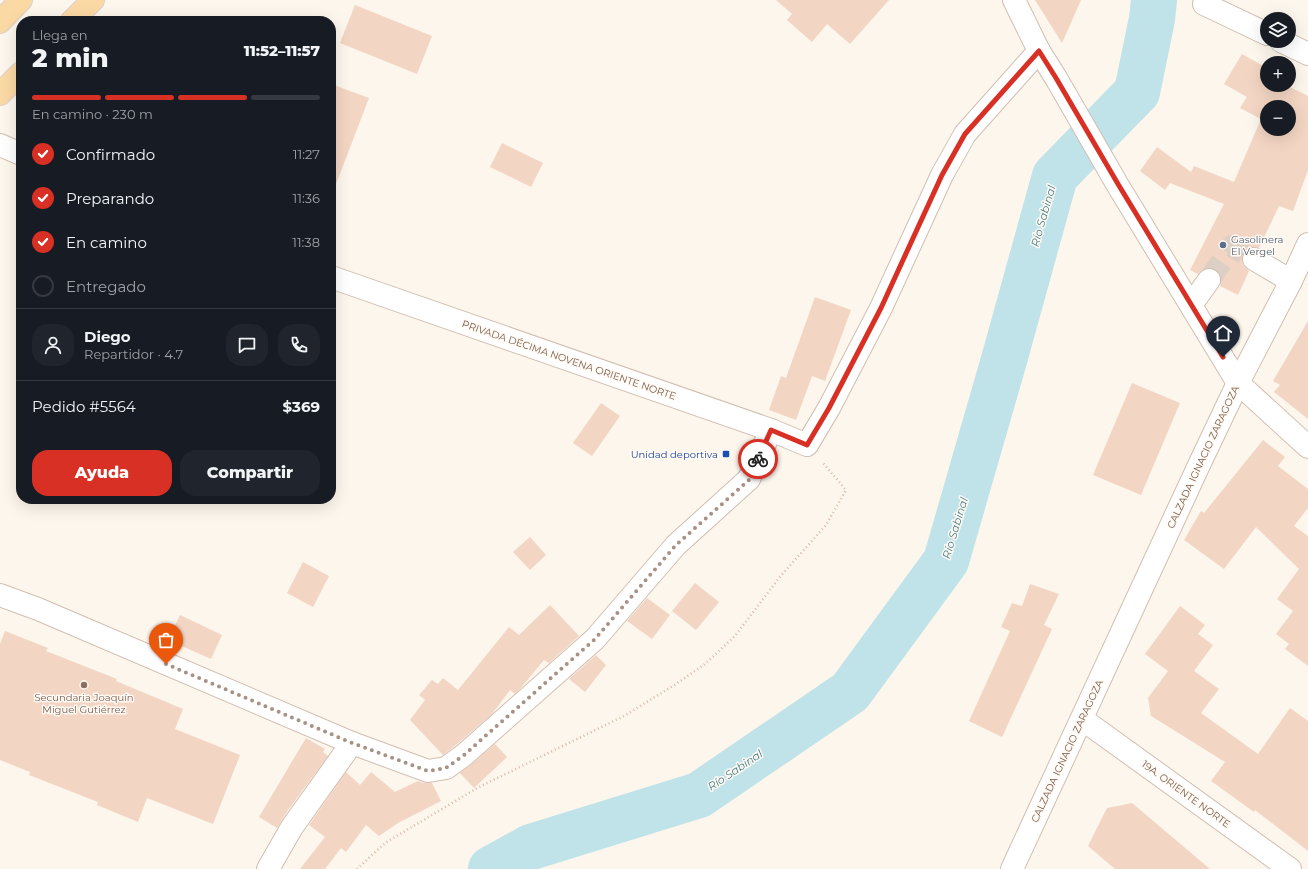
<!DOCTYPE html>
<html lang="es">
<head>
<meta charset="utf-8">
<style>
	:root { --surface:#171b24; --page:#20242c; --text:#f1f3f6; --muted:#9ea1a6; --line:#363941; --accent:#d93025 }
	body { margin:0; font-family:Montserrat,sans-serif; background:var(--page); color:var(--text); height:100vh; display:flex; flex-direction:column; font-size:15px; white-space:nowrap }
	* { box-sizing:border-box; margin:0 }
	p { font-size:13px; color:var(--muted) }
	.icon { flex:none; width:22px; height:22px; fill:none; stroke:currentColor; stroke-width:2; stroke-linecap:round; stroke-linejoin:round }
	.map { position:relative; flex:1; overflow:hidden }
	.drawer { position:absolute; left:16px; top:16px; width:320px; height:488px; display:flex; flex-direction:column; background:var(--surface); border-radius:16px; box-shadow:0 4px 16px #0002 }
	.drawer>* { flex:none }
	.controls { position:absolute; left:1260px; top:12px; display:grid; gap:8px }
	.controls a { display:grid; place-items:center; width:36px; height:36px; border-radius:50%; background:var(--surface); box-shadow:0 4px 16px #0002; font-size:20px }
	.pin { position:absolute; display:grid; place-items:center; width:34px; height:34px; color:#fff; margin:-41px -17px; border-radius:50% 50% 50% 0; rotate:-45deg; box-shadow:0 0 4px #0007 }
	.pin .icon { rotate:45deg }
	.courier { position:absolute; display:grid; place-items:center; width:40px; height:40px; margin:-20px; border:3px solid #d93025; border-radius:50%; background:#fff; color:#222; box-shadow:0 1px 5px #0007 }
	.head em { font-style:normal; font-weight:800 }
	.head div { display:flex; flex-direction:column-reverse }
	.head { display:flex; align-items:center; justify-content:space-between; height:68px; padding:0 16px }
	h1 { font-size:26px; font-weight:800; line-height:30px }
	.bar { display:grid; grid-template-columns:repeat(4,1fr); gap:6px 4px; align-content:center; height:48px; padding:0 16px }
	.bar i { height:5px; border-radius:3px; background:var(--line) }
	.bar .selected { background:var(--accent) }
	.bar p { grid-column:span 4 }
	.line { display:flex; align-items:center; gap:10px; padding:0 16px; border-top:1px solid var(--line) }
	.line div { flex:1 }
	.round { display:grid; place-items:center; flex:none; width:42px; height:42px; border-radius:16px; background:var(--page) }
	ol { padding:0 16px; list-style:none }
	li { display:flex; align-items:center; gap:12px; height:44px }
	li p { margin-inline-start:auto }
	li .icon { padding:4px; border-radius:50%; background:var(--accent); color:#fff; stroke-width:4 }
	li:last-child { color:var(--muted) }
	li i { width:22px; height:22px; border:2px solid var(--line); border-radius:50% }
	.action { display:flex; gap:8px; margin-top:auto; padding:8px 16px }
	.action a { flex:1; height:46px; border-radius:16px; background:var(--accent); color:#fff; font-size:16px; font-weight:800; line-height:46px; text-align:center }
	.action a+a { background:var(--page); color:var(--text) }
	.map>svg:first-child { display:block }
</style>
</head>
<body>
<div class="map">
<svg width="1308" height="869" viewBox="0 0 1308 869">
	<rect width="100%" height="100%" fill="#fdf6ec"/>
	<g fill="none" stroke-linecap="round" stroke-linejoin="round">
		<path stroke="#bfe3e8" stroke-width="46" d="M491,869L531,847L699,795L850,692L946,561L1004,360L1055,176L1137,92L1152,19L1154,0"/>
	</g>
	<g fill="#f3d5c3" fill-rule="evenodd">
		<path d="M776,0H889L850,44L827,24L812,42L787,20L792,14Z"/>
		<path d="M1035,0H1081L1062,43Z"/>
		<path d="M355,5L432,36L417,74L340,43Z"/>
		<path d="M1242,54L1267,68V85H1286L1308,96V170L1293,211L1279,206L1259,248L1254,247L1248,248L1243,253L1242,259L1243,265L1249,271L1238,295L1220,286L1221,281V275L1216,270L1210,268H1204L1198,274L1190,270L1224,204L1170,183L1165,190L1140,171L1157,147L1191,172L1194,166L1234,182L1261,119L1240,108L1247,97L1224,84ZM1267,107H1289V129H1267Z"/>
		<path d="M331,84L369,98L333,192L331,191Z"/>
		<path d="M502,143L543,163L531,187L490,167Z"/>
		<path d="M815,297L851,310L825,381L812,376L796,420L769,410L781,376L786,378Z"/>
		<path d="M1308,321V419L1274,392L1280,385L1273,381Z"/>
		<path d="M1132,383L1180,403L1141,495L1093,475Z"/>
		<path d="M601,403L620,416L592,456L573,443Z"/>
		<path d="M1263,440L1285,457L1278,466L1308,489V508L1294,526L1308,536V666L1285,649L1289,644L1276,634L1293,611L1277,599L1299,569L1256,527L1224,569L1184,540L1201,511L1204,513Z"/>
		<path d="M530,537L546,555L530,570L513,552Z"/>
		<path d="M303,562L329,576L313,607L287,593Z"/>
		<path d="M695,583L719,602L696,630L672,611Z"/>
		<path d="M1030,584L1059,594L1044,625L1052,629L1002,737L969,721L1010,631L1001,627L1012,603L1022,606Z"/>
		<path d="M647,598L670,615L652,639L627,621Z"/>
		<path d="M550,605L579,636L549,663L544,660L519,690L515,694L510,690L492,714L456,745L443,755L410,720L425,700L419,695L432,680L438,684L443,678L458,690L509,627L519,635Z"/>
		<path d="M1180,606L1205,625L1198,634L1213,645L1194,671L1219,689L1201,713L1258,754L1290,708L1308,721V851L1255,810L1254,812L1211,781L1225,762L1151,716L1148,698L1168,671L1145,654Z"/>
		<path d="M180,615L222,635L211,659L168,640Z"/>
		<path d="M5,631L48,648L46,651L117,679L116,681L183,709L175,729L240,755L213,824L147,798L138,822L97,805L98,802L29,775L30,772L0,760V644Z"/>
		<path d="M596,655L606,665L585,692L569,679Z"/>
		<path d="M306,738L325,749L323,752L328,756L288,810L277,828L259,817Z"/>
		<path d="M495,744L507,757L474,788L460,773L472,764Z"/>
		<path d="M346,772L360,785L371,772L395,792L418,781L424,783H432L441,801L398,823L379,836L366,825L346,852L341,848L325,869H300L325,837L309,825Z"/>
		<path d="M1132,803L1210,869H1115L1088,846L1107,808Z"/>
	</g>
	<g fill="none" stroke-linecap="round" stroke-linejoin="round">
		<path stroke="#dcd0c4" stroke-width="22" stroke-dasharray="22 11" stroke-linecap="butt" d="M1209,280L1232,246L1254,259"/>
		<defs>
			<g id="minor">
				<path d="M1014,0L1039,51L1056,78L1117,184L1238,383L1308,447"/>
				<path d="M1204,4L1267,34"/>
				<path d="M1281,41L1308,54"/>
				<path d="M0,145L21,154"/>
				<path d="M1254,259L1291,281"/>
				<path d="M331,277L771,430L807,445L829,408L881,308L942,175L965,134L1039,51"/>
				<path d="M1191,305L1209,280"/>
				<path d="M0,595L38,609L352,743L428,771L446,768L464,755L595,639L676,545L749,479L771,430"/>
				<path d="M1082,719L1290,869"/>
				<path d="M268,869L292,827L352,743"/>
				<path d="M1012,869L1199,465L1238,383L1291,281L1308,244"/>
			</g>
			<g id="major">
				<path d="M72,21L93,0"/>
				<path d="M0,22L21,0"/>
				<path d="M0,94L21,73"/>
			</g>
		</defs>
		<use href="#minor" stroke="#d1beb0" stroke-width="24"/>
		<use href="#major" stroke="#dad1cd" stroke-width="24"/>
		<path stroke="#d9b8a5" stroke-width="2.5" stroke-dasharray="1 3" stroke-linecap="butt" d="M357,869L385,843L479,787L624,716L676,684L705,664L735,636L779,578L826,525L846,490L823,463"/>
		<use href="#minor" stroke="#fff" stroke-width="22"/>
		<use href="#major" stroke="#fbd9a5" stroke-width="22"/>
	</g>
	<g fill="none" stroke-linecap="round" stroke-linejoin="round">
		<path stroke="#a89285" stroke-width="4" stroke-dasharray="0 7.2" d="M166,664L352,743L428,771L446,768L464,755L595,639L676,545L749,480L758,459"/>
		<path stroke="#d93025" stroke-width="5" d="M758,459L771,430L807,445L829,408L881,308L942,175L965,134L1039,51L1056,78L1118,184L1223,357"/>
	</g>
	<circle fill="#5c6f8a" stroke="#fffaf3" stroke-width="1.5" cx="1223" cy="245" r="4"/>
	<rect fill="#1a4fb4" stroke="#fffaf3" stroke-width="1.5" x="722" y="450" width="8" height="8" rx="2"/>
	<circle fill="#8d6e63" stroke="#fffaf3" stroke-width="1.5" cx="84" cy="685" r="4"/>
	<g text-anchor="middle" dominant-baseline="central" stroke-width="3" stroke-linejoin="round" paint-order="stroke">
		<g font-size="10" fill="#4e5e75" stroke="#fffaf3" text-anchor="start">
			<text x="1231" y="239">Gasolinera<tspan x="1231" dy="12">El Vergel</tspan></text>
		</g>
		<g font-size="10" fill="#7a5c4d" stroke="#fffaf3">
			<text transform="translate(569 360) rotate(19)">PRIVADA DÉCIMA NOVENA ORIENTE NORTE</text>
			<text transform="translate(1203 457) rotate(-65)">CALZADA IGNACIO ZARAGOZA</text>
			<text transform="translate(1067 751) rotate(-65)">CALZADA IGNACIO ZARAGOZA</text>
			<text transform="translate(1186 794) rotate(36)">19A. ORIENTE NORTE</text>
		</g>
		<g font-size="10" fill="#164399" stroke="#fffaf3" text-anchor="end">
			<text x="718" y="454">Unidad deportiva</text>
		</g>
		<g font-size="10" fill="#785e54" stroke="#fffaf3">
			<text x="84" y="697">Secundaria Joaquín<tspan x="84" dy="12">Miguel Gutiérrez</tspan></text>
		</g>
		<g font-size="11" font-style="italic" fill="#437c86" stroke="#fffaf3">
			<text transform="translate(1043 216) rotate(-74)">Río Sabinal</text>
			<text transform="translate(955 528) rotate(-73)">Río Sabinal</text>
			<text transform="translate(735 770) rotate(-34)">Río Sabinal</text>
		</g>
	</g>
</svg>
<div class="controls">
<a><svg class="icon" aria-label="layers" viewBox="0 0 24 24"><path d="M12 4l9 5-9 5-9-5zM3 14l9 5 9-5"/></svg></a>
<a>+</a>
<a>−</a>
</div>
<div class="pin" style="left:166px;top:664px;background:#ea580c"><svg class="icon" aria-label="bag" viewBox="0 0 24 24"><path d="M5 8h14l-1 12H6zM9 8a3 3 0 0 1 6 0"/></svg></div>
<div class="pin" style="left:1223px;top:357px;background:#1f2937"><svg class="icon" aria-label="home" viewBox="0 0 24 24"><path d="M3 11l9-7 9 7M6 9v11h12V9"/></svg></div>
<div class="courier" style="left:758px;top:459px"><svg class="icon" aria-label="bike" viewBox="0 0 24 24"><circle cx="6" cy="16" r="4"/><circle cx="18" cy="16" r="4"/><path d="M6 16l4-8h5l3 8M10 8l3 8H6M13 5h3"/></svg></div>
<section class="drawer">
<div class="head"><div><h1>2 min</h1><p>Llega en</p></div><em>11:52–11:57</em></div>
<div class="bar"><i class="selected"></i><i class="selected"></i><i class="selected"></i><i></i><p>En camino · 230 m</p></div>
<ol>
<li><svg class="icon" aria-label="check" viewBox="0 0 24 24"><path d="M5 12l5 5 9-10"/></svg>Confirmado<p>11:27</p></li>
<li><svg class="icon" aria-label="check" viewBox="0 0 24 24"><path d="M5 12l5 5 9-10"/></svg>Preparando<p>11:36</p></li>
<li><svg class="icon" aria-label="check" viewBox="0 0 24 24"><path d="M5 12l5 5 9-10"/></svg>En camino<p>11:38</p></li>
<li><i></i>Entregado</li>
</ol>
<div class="line" style="height:72px"><a class="round"><svg class="icon" aria-label="person" viewBox="0 0 24 24"><circle cx="12" cy="8" r="4"/><path d="M4 21q1-7 8-7t8 7"/></svg></a><div><b>Diego</b><p>Repartidor · 4.7</p></div><a class="round"><svg class="icon" aria-label="chat" viewBox="0 0 24 24"><path d="M4 5h16v11H9l-5 4z"/></svg></a><a class="round"><svg class="icon" aria-label="phone" viewBox="0 0 24 24"><path d="M5 4h4l2 5-3 2q2 4 5 5l2-3 5 2v4C11 20 4 13 5 4z"/></svg></a></div>
<div class="line" style="height:52px"><div>Pedido #5564</div><b>$369</b></div>
<div class="action"><a>Ayuda</a><a>Compartir</a></div>
</section>
</div>
</body>
</html>
